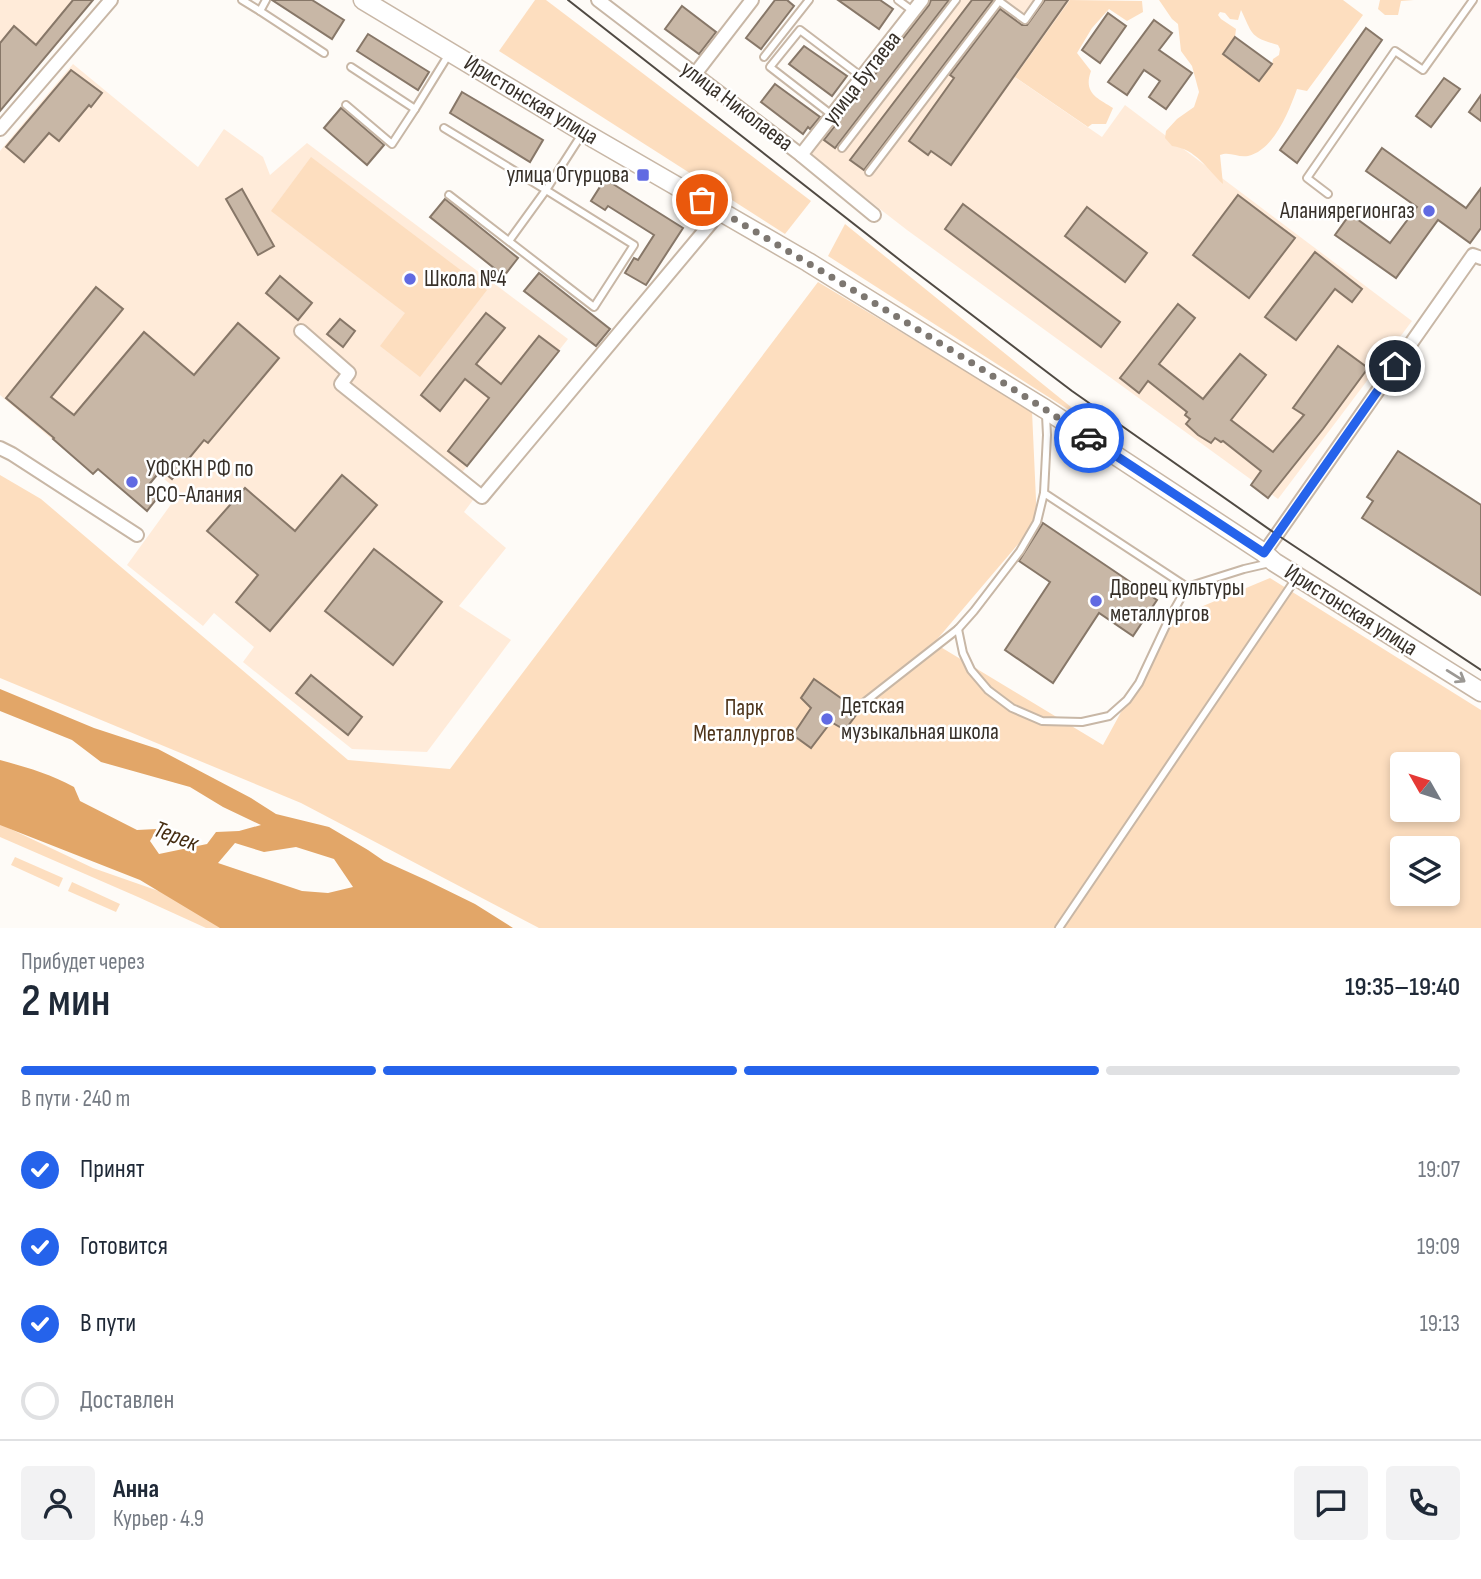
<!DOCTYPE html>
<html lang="ru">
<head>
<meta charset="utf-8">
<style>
	:root { --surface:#fff; --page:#f2f2f3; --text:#1f2937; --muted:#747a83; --line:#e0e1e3; --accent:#2563eb }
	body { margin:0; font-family:"Sofia Sans Condensed",sans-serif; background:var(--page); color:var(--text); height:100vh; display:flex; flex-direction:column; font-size:26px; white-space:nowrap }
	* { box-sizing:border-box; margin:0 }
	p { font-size:23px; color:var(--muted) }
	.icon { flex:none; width:38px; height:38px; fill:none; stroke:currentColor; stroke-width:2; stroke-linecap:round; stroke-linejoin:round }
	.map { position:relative; height:928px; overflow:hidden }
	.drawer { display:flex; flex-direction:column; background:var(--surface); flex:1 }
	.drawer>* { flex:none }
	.needle { width:46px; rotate:309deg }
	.controls { position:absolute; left:1390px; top:752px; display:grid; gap:14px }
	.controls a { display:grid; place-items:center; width:70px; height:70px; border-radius:7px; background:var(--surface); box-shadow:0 4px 10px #0003; font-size:35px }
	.pin { position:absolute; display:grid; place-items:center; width:60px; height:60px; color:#fff; margin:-30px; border:4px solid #fff; border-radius:50%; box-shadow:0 2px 7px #0007 }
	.courier { position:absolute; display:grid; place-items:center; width:70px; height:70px; margin:-35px; border:5px solid #2563eb; border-radius:50%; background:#fff; color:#222; box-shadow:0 2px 9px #0007 }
	.summary em { font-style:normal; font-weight:600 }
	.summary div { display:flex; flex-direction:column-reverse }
	.summary { display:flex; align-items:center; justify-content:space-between; height:119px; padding:0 21px }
	h1 { font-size:46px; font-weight:600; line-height:52px }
	.bar { display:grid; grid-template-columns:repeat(4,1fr); gap:10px 7px; align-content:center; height:84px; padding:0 21px }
	.bar i { height:9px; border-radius:5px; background:var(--line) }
	.bar .current { background:var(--accent) }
	.bar p { grid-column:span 4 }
	.line { display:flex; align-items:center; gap:18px; padding:0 21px; border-top:2px solid var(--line) }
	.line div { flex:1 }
	.round { display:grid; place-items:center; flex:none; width:74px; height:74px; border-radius:7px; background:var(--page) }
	ol { padding:0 21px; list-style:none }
	li { display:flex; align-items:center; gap:21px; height:77px }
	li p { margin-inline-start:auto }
	li .icon { padding:7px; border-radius:50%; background:var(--accent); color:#fff; stroke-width:4 }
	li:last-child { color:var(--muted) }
	li i { width:38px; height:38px; border:4px solid var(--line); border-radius:50% }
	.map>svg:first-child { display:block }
</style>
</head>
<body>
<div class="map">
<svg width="1481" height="928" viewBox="0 0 1481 928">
	<rect width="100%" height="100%" fill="#fefbf7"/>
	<g fill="#ffebd9">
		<path d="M0,0H73L36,45L14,27L0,43Z"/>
		<path d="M928,0H1070L1016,78L1102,137L1125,105L1412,321L1278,499L907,230L809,154Z"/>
		<path d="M73,64L198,167L224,129L263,157L270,175L307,143L568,339L460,475L371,400L367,409L473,500L464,512L506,548L459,606L511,640L427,752L352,749L243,662L254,647L214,613L203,626L127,565L180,492L120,443L93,474L0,395V151Z"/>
	</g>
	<g fill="#fddebf" fill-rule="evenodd">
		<path d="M535,0H546L811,201L785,234L499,51Z"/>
		<path d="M1070,0L1142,1L1143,12L1127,21L1109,9L1092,28L1077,53L1091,71C1083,93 1097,98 1113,108L1106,124H1092L1088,127L1015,77Z"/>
		<path d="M1159,0H1343L1363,15L1307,91L1297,89C1289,111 1274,150 1248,156C1238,158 1230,151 1220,155L1223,184C1207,169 1196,149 1172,146L1165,138L1166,131L1177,119L1194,107L1199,92L1192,66L1181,51L1178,24L1172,19ZM1241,10C1253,35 1250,37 1278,45L1280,49L1279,55L1273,59L1272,64L1260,81L1223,54L1235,37L1236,29L1221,19L1218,15L1220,12L1225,13L1230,19L1238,20Z"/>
		<path d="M1380,0H1414L1401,1L1398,15H1385L1378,9Z"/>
		<path d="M311,157L487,290L420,377L380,346L405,313L271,211Z"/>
		<path d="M845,224L1097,428L828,256Z"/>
		<path d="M818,282L1032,411L1037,522L934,643L1103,745L1172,619L1270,578L1481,710V928H539L301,803L0,678V475L41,499L348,760L450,769ZM1402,765H1447V810H1402ZM1402,849H1447V894H1402Z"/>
		<path d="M0,824L93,868L173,896L234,928H206L138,897L0,837Z"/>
		<path d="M15,857L63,878L59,887L11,865Z"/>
		<path d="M72,882L120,904L116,912L68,891Z"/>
	</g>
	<path fill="#e2a668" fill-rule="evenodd" d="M0,689L94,728L158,749L251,798L276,814L329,827L368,850L384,861L426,880L475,904L513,928H220L140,880L0,825V760C26,767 50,774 74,787L80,801L137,830L157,829L150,841L159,854L207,844L216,832L239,831L261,825L223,807L190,787L101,762L72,740L0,711ZM235,843L264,852L296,847L334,859L353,887L328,893L302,891L218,863Z"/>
	<g fill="#c8b7a6" stroke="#877768" stroke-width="2">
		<path d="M73,0H93L0,111V43L14,26L36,45Z"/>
		<path d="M272,0H312L344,20L332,39Z"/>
		<path d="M775,0H787L794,6L761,49L746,38Z"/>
		<path d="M838,0H880L893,9L879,29Z"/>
		<path d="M931,0H949L835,148L824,140L929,5Z"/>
		<path d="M972,0H993L864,170L850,160Z"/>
		<path d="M1045,0H1068L951,165L931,151L928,155L909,141L954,78L950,75L1000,9L1022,25H1027Z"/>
		<path d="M682,6L716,32L699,54L665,29Z"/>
		<path d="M1108,13L1126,26L1100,63L1082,50Z"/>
		<path d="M1154,20L1172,33L1159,50L1192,73L1166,109L1149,97L1160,81L1144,70L1127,95L1108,82Z"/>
		<path d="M1366,28L1382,40L1297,163L1280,150Z"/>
		<path d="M368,34L429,72L418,90L357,51Z"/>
		<path d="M1235,37L1272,64L1259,81L1223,54Z"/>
		<path d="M804,46L847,76L832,96L789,64Z"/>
		<path d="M71,70L102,93L91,107L89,105L59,141L49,133L24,162L6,147Z"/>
		<path d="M1444,78L1460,89L1431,127L1416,116Z"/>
		<path d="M775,84L820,117L810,129L808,127L803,134L761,102Z"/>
		<path d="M462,92L543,140L530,162L450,113Z"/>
		<path d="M1481,95V121L1469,112Z"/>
		<path d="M341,108L384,145L367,165L324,128Z"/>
		<path d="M1382,148L1466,208L1481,188V228L1470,243L1438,220L1396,278L1335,235L1350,214L1390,243L1417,207L1366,171Z"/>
		<path d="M605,179L683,228L646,285L625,273L634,258L638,260L654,235L608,206L605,210L591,201Z"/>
		<path d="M242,189L274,246L258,255L226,199Z"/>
		<path d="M1238,195L1295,238L1249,298L1193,255Z"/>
		<path d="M445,199L518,258L504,276L430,217Z"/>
		<path d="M963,204L1120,322L1101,347L945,229Z"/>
		<path d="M1087,207L1147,253L1125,282L1065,236Z"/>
		<path d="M1315,252L1362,289L1352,302L1335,289L1296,340L1265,317Z"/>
		<path d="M539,273L610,329L596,346L524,291Z"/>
		<path d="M280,276L312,303L298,320L266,293Z"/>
		<path d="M96,287L123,309L51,397L74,415L144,332L194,375L238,323L279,358L208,443L204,440L172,479L161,470L147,487L158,497L147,511L98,469L93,474L53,439L54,438L6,398Z"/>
		<path d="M1178,304L1195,318L1159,364L1203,399L1240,354L1266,375L1231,420L1273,452L1304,415L1293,408L1338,346L1368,368L1323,429L1268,498L1251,485L1261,471L1223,441L1221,442L1215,438L1211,443L1198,435L1186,424L1190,419L1185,415L1187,412L1148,381L1139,393L1120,378Z"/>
		<path d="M486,313L505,328L476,364L501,384L539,336L559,351L467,466L448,451L489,398L465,379L440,411L421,395Z"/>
		<path d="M340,319L355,331L343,347L327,334Z"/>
		<path d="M1398,451L1481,505V595L1362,518L1373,501L1367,497Z"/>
		<path d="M342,475L377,505L270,631L236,602L258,575L207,531L245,488L295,531Z"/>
		<path d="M1043,523L1157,600L1133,636L1099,613L1053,683L1005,650L1050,582L1019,561Z"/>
		<path d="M374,549L442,602L393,665L325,611Z"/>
		<path d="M311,675L362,717L348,735L296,693Z"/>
		<path d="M814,679L859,711L845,730L831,722L811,748L793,735L811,708L801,698Z"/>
	</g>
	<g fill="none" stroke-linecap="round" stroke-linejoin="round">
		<defs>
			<g id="lane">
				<path d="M242,0L260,11"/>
				<path d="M266,0L260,11L324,53"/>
				<path d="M898,0L913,11"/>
				<path d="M999,1L1025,20L1039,0"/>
				<path d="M764,57L809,0"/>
				<path d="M351,67L415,109L449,54"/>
				<path d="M346,105L392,144L415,109"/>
				<path d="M832,115L770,67L800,30L862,77"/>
				<path d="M444,128L546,190L509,241"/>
				<path d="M842,148L956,0"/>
				<path d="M869,172L1000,0"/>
				<path d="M1328,194L1307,178L1395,51L1423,70L1473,0"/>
				<path d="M449,195L594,307L634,245L546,190L582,134"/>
				<path d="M1046,415L1047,435L1044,493L1187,587L1244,569L1270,563"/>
				<path d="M958,629L963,653L971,670L988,690L1012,708L1042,721L1082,722L1109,716L1127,700L1139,683L1170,617L1187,587"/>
				<path d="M861,705L958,629L974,611L1020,551L1037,522L1044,493"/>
				<path d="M1059,928L1297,577"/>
			</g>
			<g id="street">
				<path d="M598,0L801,155L874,215"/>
				<path d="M695,74L752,0"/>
				<path d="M0,129L111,0"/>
				<path d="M801,155L922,0"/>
				<path d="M301,331L349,373L341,384L482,497L721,211"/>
				<path d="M0,448L12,454L137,535"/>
				<path d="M1264,553L1473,255L1481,258"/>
			</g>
			<path id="secondary" d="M363,0L583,132L808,262L1045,409L1264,553L1274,562L1481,692"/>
		</defs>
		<use href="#lane" stroke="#c8b7a6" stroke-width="10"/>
		<use href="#street" stroke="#c8b7a6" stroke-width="16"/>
		<use href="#secondary" stroke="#c8b7a6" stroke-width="21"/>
		<use href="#lane" stroke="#fff" stroke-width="6"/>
		<use href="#street" stroke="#fff" stroke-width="12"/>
		<use href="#secondary" stroke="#fff" stroke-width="18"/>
		<path stroke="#504a43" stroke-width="2" d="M568,0L905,264L1072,391L1276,534L1481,670"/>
	</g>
	<defs><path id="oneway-shaft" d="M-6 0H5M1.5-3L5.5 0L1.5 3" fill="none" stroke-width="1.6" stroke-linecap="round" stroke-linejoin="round" transform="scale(1.75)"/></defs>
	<use stroke="#9b9894" href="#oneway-shaft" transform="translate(1456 676) rotate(32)"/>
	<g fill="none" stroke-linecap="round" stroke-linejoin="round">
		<path stroke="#7d7771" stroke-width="7" stroke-dasharray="0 12.6" d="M702,200C832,277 963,355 1089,438"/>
		<path stroke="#2563eb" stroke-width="9" d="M1089,438L1264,553L1395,366"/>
	</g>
	<g fill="#616ae2" stroke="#fff" stroke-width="2.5">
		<rect x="636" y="168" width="14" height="14" rx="3.5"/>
		<circle cx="1429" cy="211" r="7"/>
		<circle cx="410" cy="279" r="7"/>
		<circle cx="132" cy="482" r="7"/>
		<circle cx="1096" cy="601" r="7"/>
		<circle cx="827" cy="719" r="7"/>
	</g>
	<g text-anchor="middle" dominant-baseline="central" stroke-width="5" stroke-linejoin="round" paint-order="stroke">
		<g font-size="23" fill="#373029" stroke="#fff">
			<text transform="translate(862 78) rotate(-52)">улица Бутаева</text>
			<text transform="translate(531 100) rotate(31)">Иристонская улица</text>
			<text transform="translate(737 106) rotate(37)">улица Николаева</text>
			<text transform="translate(1351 610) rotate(32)">Иристонская улица</text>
		</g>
		<g font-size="23" fill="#373029" stroke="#fff" text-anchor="start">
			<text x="629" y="175" text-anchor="end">улица Огурцова</text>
			<text x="1415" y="211" text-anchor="end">Аланиярегионгаз</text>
			<text x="424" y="279">Школа №4</text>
			<text x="146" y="469">УФСКН РФ по<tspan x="146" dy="26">РСО-Алания</tspan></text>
			<text x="1110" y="588">Дворец культуры<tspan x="1110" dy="26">металлургов</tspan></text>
			<text x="841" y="706">Детская<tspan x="841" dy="26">музыкальная школа</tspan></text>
		</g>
		<g font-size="23" fill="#4e341a" stroke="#fff">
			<text x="744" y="708">Парк<tspan x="744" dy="26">Металлургов</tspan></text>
		</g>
		<g font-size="24" font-style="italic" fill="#452c11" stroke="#fff">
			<text transform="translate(176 836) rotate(21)">Терек</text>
		</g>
	</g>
</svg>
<div class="controls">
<a><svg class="needle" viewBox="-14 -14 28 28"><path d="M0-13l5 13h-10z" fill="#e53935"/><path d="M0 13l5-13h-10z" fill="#747a83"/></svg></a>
<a><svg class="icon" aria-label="layers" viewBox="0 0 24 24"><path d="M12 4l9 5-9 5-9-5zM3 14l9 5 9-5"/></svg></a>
</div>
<div class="pin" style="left:702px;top:200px;background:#ea580c"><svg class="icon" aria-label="bag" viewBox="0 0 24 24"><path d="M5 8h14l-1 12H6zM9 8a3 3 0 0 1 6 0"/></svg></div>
<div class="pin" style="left:1395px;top:366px;background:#1f2937"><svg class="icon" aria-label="home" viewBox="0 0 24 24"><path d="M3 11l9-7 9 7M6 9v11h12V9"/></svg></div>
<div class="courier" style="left:1089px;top:438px"><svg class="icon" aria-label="car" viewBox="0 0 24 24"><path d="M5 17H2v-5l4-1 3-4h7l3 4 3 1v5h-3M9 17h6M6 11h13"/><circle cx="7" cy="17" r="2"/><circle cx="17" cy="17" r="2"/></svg></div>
</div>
<section class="drawer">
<div class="summary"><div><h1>2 мин</h1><p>Прибудет через</p></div><em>19:35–19:40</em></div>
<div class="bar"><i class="current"></i><i class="current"></i><i class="current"></i><i></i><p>В пути · 240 m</p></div>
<ol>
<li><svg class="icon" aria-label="check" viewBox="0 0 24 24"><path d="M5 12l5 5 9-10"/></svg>Принят<p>19:07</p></li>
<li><svg class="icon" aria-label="check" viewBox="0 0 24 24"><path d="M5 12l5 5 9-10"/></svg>Готовится<p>19:09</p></li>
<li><svg class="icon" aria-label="check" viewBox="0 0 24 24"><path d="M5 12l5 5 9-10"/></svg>В пути<p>19:13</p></li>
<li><i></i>Доставлен</li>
</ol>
<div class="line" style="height:126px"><a class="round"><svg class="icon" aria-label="person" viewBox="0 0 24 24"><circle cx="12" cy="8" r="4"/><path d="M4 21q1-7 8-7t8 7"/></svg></a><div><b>Анна</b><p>Курьер · 4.9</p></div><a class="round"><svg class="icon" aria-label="chat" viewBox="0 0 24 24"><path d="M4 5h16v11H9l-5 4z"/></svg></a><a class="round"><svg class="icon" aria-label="phone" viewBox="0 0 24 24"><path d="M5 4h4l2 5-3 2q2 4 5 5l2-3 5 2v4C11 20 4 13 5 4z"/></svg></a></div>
</section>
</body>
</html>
